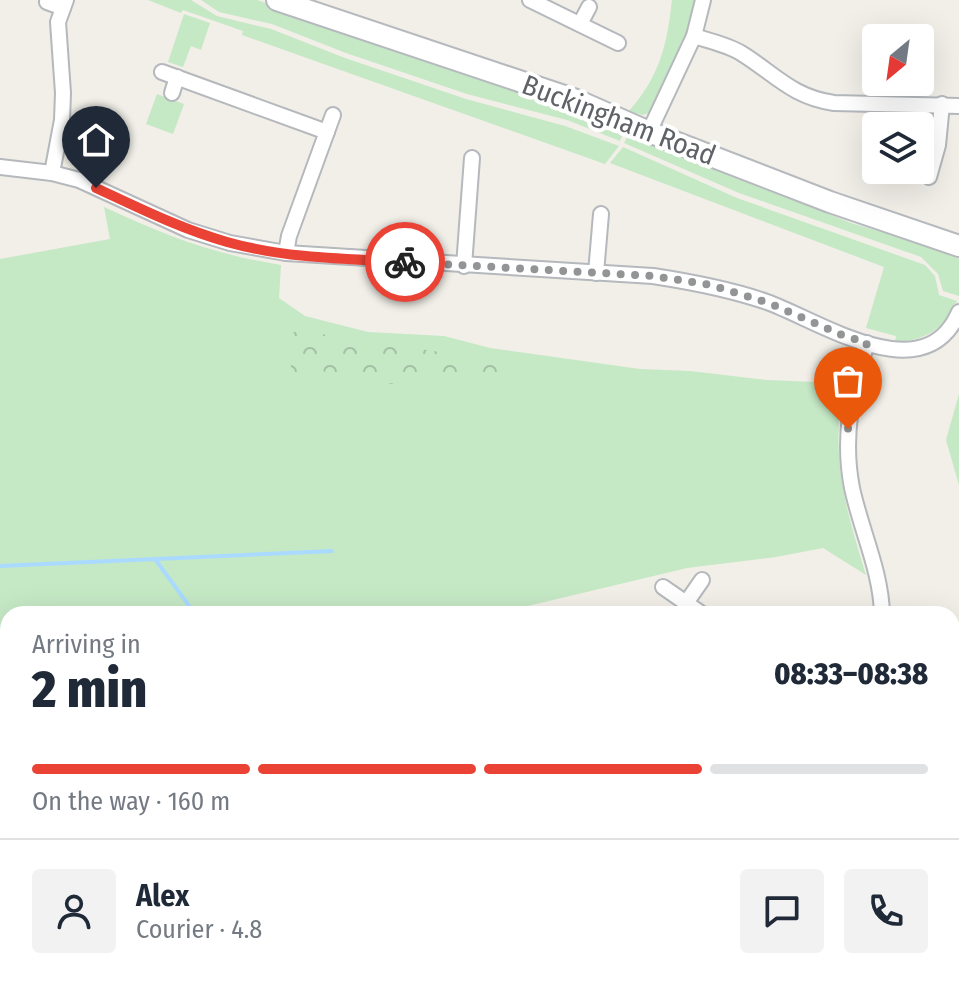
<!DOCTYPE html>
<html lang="en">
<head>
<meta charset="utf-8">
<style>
	:root { --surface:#fff; --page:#f2f2f3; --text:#1f2937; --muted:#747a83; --line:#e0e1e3; --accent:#ea4335 }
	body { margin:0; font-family:"Fira Sans Condensed",sans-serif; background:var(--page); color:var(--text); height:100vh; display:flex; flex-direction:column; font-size:30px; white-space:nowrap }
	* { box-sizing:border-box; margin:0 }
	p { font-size:26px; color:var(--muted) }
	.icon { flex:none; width:44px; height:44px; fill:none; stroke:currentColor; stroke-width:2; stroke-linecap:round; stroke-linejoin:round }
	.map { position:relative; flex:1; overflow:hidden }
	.panel { position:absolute; left:0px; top:606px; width:960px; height:394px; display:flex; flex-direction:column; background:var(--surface); border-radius:24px 24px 0 0; box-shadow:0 8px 32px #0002 }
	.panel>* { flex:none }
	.needle { width:52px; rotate:209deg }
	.controls { position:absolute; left:862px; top:24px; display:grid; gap:16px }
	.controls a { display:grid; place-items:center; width:72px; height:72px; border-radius:8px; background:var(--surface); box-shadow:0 8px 32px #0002; font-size:40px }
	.pin { position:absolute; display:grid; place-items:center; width:68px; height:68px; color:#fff; margin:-82px -34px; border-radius:50% 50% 50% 0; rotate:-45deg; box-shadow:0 0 8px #0007 }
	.pin .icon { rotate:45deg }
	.courier { position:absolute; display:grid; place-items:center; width:80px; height:80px; margin:-40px; border:6px solid #ea4335; border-radius:50%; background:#fff; color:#222; box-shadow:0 2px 10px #0007 }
	.headline em { font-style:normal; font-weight:800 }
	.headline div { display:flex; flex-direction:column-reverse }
	.headline { display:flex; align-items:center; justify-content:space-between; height:136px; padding:0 32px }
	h1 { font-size:52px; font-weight:800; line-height:60px }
	.bar { display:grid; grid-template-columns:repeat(4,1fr); gap:12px 8px; align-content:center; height:96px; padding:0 32px }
	.bar i { height:10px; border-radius:6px; background:var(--line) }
	.bar .selected { background:var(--accent) }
	.bar p { grid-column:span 4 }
	.line { display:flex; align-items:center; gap:20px; padding:0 32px; border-top:2px solid var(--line) }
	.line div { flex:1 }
	.round { display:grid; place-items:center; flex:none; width:84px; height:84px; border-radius:8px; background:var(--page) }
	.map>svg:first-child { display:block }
</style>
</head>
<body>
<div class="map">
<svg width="959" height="999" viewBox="0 0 959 999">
	<defs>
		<pattern id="forest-crowns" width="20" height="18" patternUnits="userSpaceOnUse" patternTransform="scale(2)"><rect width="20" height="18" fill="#c5e8c5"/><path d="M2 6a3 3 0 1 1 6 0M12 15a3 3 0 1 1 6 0" fill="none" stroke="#a3c0a4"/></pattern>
	</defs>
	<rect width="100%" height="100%" fill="#f1efe8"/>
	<g fill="#c5e8c5">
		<path d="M148,0H191L217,16L271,29L345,58L466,99L565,126L619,146L605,164L242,35L243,31L183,10L181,13Z"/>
		<path d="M201,0H257L573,107L624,131L620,141L567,120L467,94L346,53L272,24L219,12Z"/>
		<path d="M672,0H697L688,37L651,112L643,115L629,111C660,76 667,45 672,0Z"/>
		<path d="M184,14L210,23L201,50L191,46L183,67L168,62Z"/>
		<path d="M157,94L184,104L173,134L146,124Z"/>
		<path d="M629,133L851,223L953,253L959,259V296L943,291L938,274L921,257L739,193L624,143Z"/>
		<path d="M623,147L737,198L925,265L935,276L939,295L957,301C945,329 924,341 895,342L896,336L866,328L884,267L610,163Z"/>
		<path d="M104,207C167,236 212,254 281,265L279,298L305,316L368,332L444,336L490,348L640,369L690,371L766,380L843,383C831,458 844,504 866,575L823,548L776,557L687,568L494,614H8V992H952V804L959,793V999H0V259L110,239Z"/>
		<path d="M959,394V485L946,440Z"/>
	</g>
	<path fill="url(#forest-crowns)" d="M292,332L315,333L505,362L494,380L454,381L432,377L417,385L391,384L359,372L329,380L316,358L292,375L289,352Z"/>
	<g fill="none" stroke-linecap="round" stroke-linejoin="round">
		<g stroke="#aadaff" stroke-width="4">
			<path d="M155,559L195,614"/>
			<path d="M0,566L332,551"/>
			<path d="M79,999L90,992"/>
		</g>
		<defs>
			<g id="minor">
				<path d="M530,0L618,43"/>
				<path d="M47,2L63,8"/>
				<path d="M580,24L589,7"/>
				<path d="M694,36C710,41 728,45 741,53C775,74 792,97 834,103L959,106"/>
				<path d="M162,72L327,132"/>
				<path d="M172,93L177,77"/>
				<path d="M649,132L694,36L703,0"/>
				<path d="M0,167L52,173L79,180L188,230L230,243L286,253L653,276C692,282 730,289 767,302C820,321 924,393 959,312"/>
				<path d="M52,173L62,120L63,93L58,22L66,0"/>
				<path d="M929,177L938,145L942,104"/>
				<path d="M286,253L289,236L333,115"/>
				<path d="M464,266L472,158"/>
				<path d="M596,273L601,214"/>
				<path d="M867,343C852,392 842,437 852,488C861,530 881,571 882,614"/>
				<path d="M663,587L702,614"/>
				<path d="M686,603L702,580"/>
			</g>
			<path id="secondary" d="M277,0L576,100L649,132L830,202L959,246"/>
		</defs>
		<use href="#minor" stroke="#b5b8bc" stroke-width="18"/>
		<use href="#secondary" stroke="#b6babf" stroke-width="24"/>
		<use href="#minor" stroke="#fff" stroke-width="14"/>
		<use href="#secondary" stroke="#fff" stroke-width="20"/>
	</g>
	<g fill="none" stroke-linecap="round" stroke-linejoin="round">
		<path stroke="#929495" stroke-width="8" stroke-dasharray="0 14.4" d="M405,262L653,276L711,285L769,303L842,335L867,343L854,388L848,429"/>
		<path stroke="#ea4335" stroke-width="10" d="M96,188C139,208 181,229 227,242C283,258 346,259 405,262"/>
	</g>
	<g text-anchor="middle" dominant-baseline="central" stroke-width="8" stroke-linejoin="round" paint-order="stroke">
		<g font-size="28" fill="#5f6368" stroke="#fff">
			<text transform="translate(619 120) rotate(21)">Buckingham Road</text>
		</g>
	</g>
</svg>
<div class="controls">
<a><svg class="needle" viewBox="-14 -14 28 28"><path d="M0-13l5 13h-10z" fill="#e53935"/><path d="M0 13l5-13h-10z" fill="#747a83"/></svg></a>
<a><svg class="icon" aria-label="layers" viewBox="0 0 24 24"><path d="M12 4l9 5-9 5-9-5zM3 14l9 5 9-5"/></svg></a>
</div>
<div class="pin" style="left:848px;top:429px;background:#ea580c"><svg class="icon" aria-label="bag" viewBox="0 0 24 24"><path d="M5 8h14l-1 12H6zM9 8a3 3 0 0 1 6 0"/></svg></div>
<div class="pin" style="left:96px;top:188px;background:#1f2937"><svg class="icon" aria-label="home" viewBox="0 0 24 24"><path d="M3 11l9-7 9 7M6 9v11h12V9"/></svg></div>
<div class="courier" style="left:405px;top:262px"><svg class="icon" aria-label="bike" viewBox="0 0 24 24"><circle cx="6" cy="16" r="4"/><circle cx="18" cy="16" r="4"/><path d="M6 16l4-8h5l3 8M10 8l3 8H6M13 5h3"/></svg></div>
<section class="panel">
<div class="headline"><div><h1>2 min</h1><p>Arriving in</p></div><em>08:33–08:38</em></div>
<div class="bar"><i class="selected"></i><i class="selected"></i><i class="selected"></i><i></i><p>On the way · 160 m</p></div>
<div class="line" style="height:144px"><a class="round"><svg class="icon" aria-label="person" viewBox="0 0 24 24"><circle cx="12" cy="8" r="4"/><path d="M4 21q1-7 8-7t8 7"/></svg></a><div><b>Alex</b><p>Courier · 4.8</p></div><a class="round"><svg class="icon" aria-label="chat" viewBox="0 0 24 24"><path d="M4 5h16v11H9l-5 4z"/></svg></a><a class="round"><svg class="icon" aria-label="phone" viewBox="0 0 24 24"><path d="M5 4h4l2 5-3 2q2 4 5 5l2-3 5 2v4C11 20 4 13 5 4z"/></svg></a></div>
</section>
</div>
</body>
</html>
